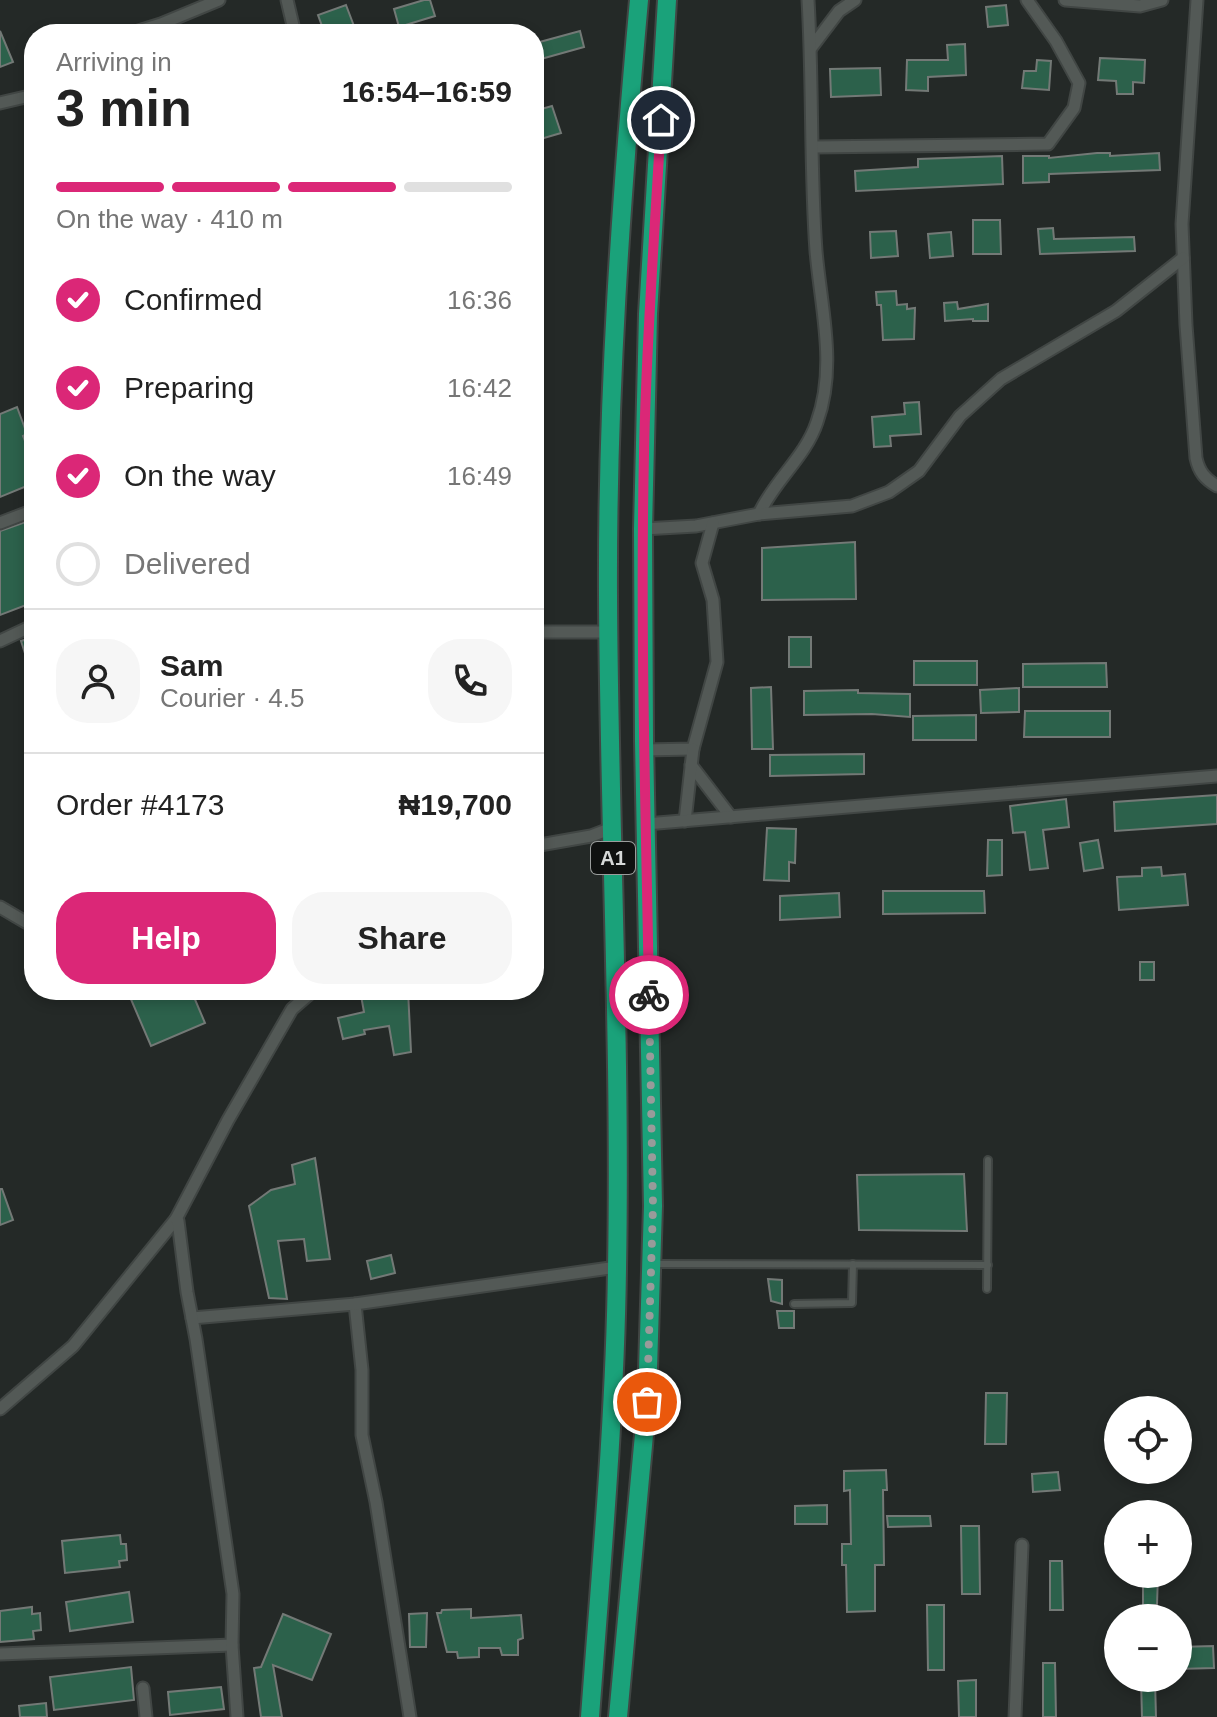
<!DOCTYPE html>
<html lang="en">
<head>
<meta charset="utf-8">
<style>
	:root { --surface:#fff; --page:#f6f6f6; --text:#222; --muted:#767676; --line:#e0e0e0; --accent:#db2777 }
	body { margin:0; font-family:Arial,sans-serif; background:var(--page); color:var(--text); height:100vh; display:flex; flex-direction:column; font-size:30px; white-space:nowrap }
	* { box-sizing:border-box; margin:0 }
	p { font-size:26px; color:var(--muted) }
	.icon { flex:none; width:44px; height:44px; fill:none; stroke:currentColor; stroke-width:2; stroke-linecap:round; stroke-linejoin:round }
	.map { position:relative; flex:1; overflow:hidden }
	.panel { position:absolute; left:24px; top:24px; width:520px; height:976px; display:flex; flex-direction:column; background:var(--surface); border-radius:32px; box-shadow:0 4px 12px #0003 }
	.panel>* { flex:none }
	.controls { position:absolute; left:1104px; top:1396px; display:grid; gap:16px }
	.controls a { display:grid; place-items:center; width:88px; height:88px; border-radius:50%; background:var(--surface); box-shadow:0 4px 12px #0003; font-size:40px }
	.pin { position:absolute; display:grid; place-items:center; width:68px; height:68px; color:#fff; margin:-34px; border:4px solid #fff; border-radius:50%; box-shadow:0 2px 8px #0007 }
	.courier { position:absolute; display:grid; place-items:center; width:80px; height:80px; margin:-40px; border:6px solid #db2777; border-radius:50%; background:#fff; color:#222; box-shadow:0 2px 10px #0007 }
	.head em { font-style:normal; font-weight:700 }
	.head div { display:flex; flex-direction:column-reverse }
	.head { display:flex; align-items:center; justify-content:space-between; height:136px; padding:0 32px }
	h1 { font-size:52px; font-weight:700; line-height:60px }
	.bar { display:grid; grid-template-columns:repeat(4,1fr); gap:12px 8px; align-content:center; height:96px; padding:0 32px }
	.bar i { height:10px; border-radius:6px; background:var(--line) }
	.bar .selected { background:var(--accent) }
	.bar p { grid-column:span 4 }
	.line { display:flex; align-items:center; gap:20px; padding:0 32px; border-top:2px solid var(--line) }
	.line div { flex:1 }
	.round { display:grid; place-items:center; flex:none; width:84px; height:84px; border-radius:32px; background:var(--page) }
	ol { padding:0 32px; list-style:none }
	li { display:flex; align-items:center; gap:24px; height:88px }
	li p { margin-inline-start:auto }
	li .icon { padding:8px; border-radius:50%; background:var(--accent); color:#fff; stroke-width:4 }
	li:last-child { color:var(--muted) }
	li i { width:44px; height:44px; border:4px solid var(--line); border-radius:50% }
	.action { display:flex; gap:16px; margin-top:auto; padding:16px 32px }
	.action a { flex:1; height:92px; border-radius:32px; background:var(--accent); color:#fff; font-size:32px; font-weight:700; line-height:92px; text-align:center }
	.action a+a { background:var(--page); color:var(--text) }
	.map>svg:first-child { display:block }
</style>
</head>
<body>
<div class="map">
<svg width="1217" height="1717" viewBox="0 0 1217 1717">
	<rect width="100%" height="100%" fill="#242927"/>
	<g fill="#2c614b" stroke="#737976" stroke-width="2">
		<path d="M424,0H430L435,16L399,27L394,9Z"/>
		<path d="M346,5L357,34H325L318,15Z"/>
		<path d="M1006,5L1008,25L988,27L986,7Z"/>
		<path d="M0,31L13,62L0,67Z"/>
		<path d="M580,31L584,47L541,59L536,43Z"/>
		<path d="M965,44L966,75L928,77V91L906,90L907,60H948L947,45Z"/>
		<path d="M1100,58L1145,60L1144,83L1133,82V94H1117L1116,81L1098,80Z"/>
		<path d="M1037,60L1051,61L1049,90L1022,88L1024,71H1036Z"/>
		<path d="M880,68L881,95L831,97L830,69Z"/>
		<path d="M552,106L561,133L534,141V111Z"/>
		<path d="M1097,153H1110V156L1159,153L1160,170L1049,174V182L1023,183V156H1049V158Z"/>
		<path d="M1002,156L1003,184L856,191L855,171L918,167V159Z"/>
		<path d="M973,220H1000L1001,254H973Z"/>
		<path d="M1053,228L1054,239L1134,237L1135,251L1040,254L1038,229Z"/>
		<path d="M896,231L898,256L871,258L870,232Z"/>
		<path d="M951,232L953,256L930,258L928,234Z"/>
		<path d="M896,291L897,305L907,304V309L915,308L914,339L883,340L881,305H877L876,292Z"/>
		<path d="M957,302L958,309L988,304V321H973V319L945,321L944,303Z"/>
		<path d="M919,402L921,434L890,436L891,446L874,447L872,417L905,414L904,403Z"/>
		<path d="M17,407L27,434L23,436L34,463V483L0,497V414Z"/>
		<path d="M34,519V602L0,615V531Z"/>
		<path d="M855,542L856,599L762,600V548Z"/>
		<path d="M34,637V674L32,675L21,641Z"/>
		<rect x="789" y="637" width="22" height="30"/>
		<rect x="914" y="661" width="63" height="24"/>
		<path d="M1106,663L1107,687H1023V664Z"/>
		<path d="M771,687L773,749H752L751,688Z"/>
		<path d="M1019,688V712L981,713L980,690Z"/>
		<path d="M858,690V693L910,694V717L872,714L804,715V691Z"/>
		<path d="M1025,711H1110V737H1024Z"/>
		<path d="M976,715V740H913V716Z"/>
		<path d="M864,754V774L770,776V755Z"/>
		<path d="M1217,795V824L1115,831L1114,802Z"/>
		<path d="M1066,799L1069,827L1043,830L1048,868L1030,870L1025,832L1013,833L1010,806Z"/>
		<path d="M767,828L796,829L795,863L789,862V881L764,880Z"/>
		<path d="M988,840H1002V875L987,876Z"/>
		<path d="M1098,840L1103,868L1084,871L1080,843Z"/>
		<path d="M1161,867L1162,876L1185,874L1188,905L1119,910L1117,877L1142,876V868Z"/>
		<path d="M883,891H984L985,913L883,914Z"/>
		<path d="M839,893L840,917L780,920V896Z"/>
		<rect x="1140" y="962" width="14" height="18"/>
		<path d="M127,990H191L205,1023L151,1046Z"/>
		<path d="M360,990H408L411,1052L394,1055L389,1026L364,1030L365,1034L343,1039L338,1018L364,1012Z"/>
		<path d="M315,1158L330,1259L307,1261L304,1239L278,1241L287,1299L269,1298L249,1206L271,1190L295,1184L292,1165Z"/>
		<path d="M964,1174L967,1231L859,1230L857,1175Z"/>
		<path d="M0,1189H2L13,1220L0,1225Z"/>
		<path d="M391,1255L395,1273L371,1279L367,1261Z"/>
		<path d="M768,1279L782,1280V1304L771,1301Z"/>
		<path d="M777,1311H794V1328H779Z"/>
		<path d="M986,1393H1007L1006,1444H985Z"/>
		<path d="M886,1470L887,1490H883L884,1565H875V1611L847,1612L846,1565H842V1544H851L850,1490L844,1491V1471Z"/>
		<path d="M1058,1472L1060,1490L1033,1492L1032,1474Z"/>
		<path d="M827,1505V1524H795V1506Z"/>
		<path d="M887,1516H930L931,1526L888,1527Z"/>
		<path d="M961,1526H979L980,1594H962Z"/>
		<path d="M120,1535L121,1544H126L127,1560L119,1561L120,1567L65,1573L62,1541Z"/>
		<path d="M1050,1561H1062L1063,1610H1050Z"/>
		<path d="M1143,1574H1158L1157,1605H1143Z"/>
		<path d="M129,1592L133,1622L70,1631L66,1602Z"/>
		<path d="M927,1605H944V1670H928Z"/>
		<path d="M32,1607V1614L40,1613L41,1630L33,1631L34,1639L0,1642V1611Z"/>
		<path d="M471,1609V1618L521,1615L523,1638L518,1640V1655H502L500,1648H479V1657L458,1658L457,1652H447L437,1613H441L442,1610Z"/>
		<path d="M427,1613L426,1647H410L409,1614Z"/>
		<path d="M283,1614L331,1634L312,1680L273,1665L282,1717H261L254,1668L261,1667Z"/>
		<path d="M1213,1646L1214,1668L1178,1669V1647Z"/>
		<path d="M1043,1663H1055L1056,1717H1043Z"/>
		<path d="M131,1667L134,1700L54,1710L50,1677Z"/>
		<path d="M976,1680V1717H959L958,1681Z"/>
		<path d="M1141,1680H1155L1156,1717H1142Z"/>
		<path d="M221,1687L224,1709L170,1715L168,1692Z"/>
		<path d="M46,1703L47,1717H20L19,1706Z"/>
	</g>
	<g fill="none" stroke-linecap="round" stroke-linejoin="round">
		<defs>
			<g id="service">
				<path d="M655,1264L988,1265"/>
				<path d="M987,1289L988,1160"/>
				<path d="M794,1304L852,1303L853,1264"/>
			</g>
			<g id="minor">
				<path d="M287,0L295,34"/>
				<path d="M1065,0L1140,6L1162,0"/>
				<path d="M1197,0L1182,224L1186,325L1196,458C1199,472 1205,479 1217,486"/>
				<path d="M129,34L161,24L219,0"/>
				<path d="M811,48L839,11L855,0"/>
				<path d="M0,103L34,95"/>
				<path d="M813,147L1048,144L1074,108L1079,83L1056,41L1027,0"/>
				<path d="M759,514C774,481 806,456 817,422C837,366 821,309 816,251C810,168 813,84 808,0"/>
				<path d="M0,523L34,510"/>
				<path d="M643,529L696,526L759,514L852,506L889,492L919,471L960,416L1001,379L1116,311L1183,258"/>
				<path d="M534,632H609"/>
				<path d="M0,641L34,625"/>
				<path d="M644,750L693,749L717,662L713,600L702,563L713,523"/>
				<path d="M691,765L731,817"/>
				<path d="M685,821L693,749"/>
				<path d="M646,824L1217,776"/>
				<path d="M534,846L591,836L612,828"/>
				<path d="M0,907L34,927"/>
				<path d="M355,1304L362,1370V1435L376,1502L410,1717"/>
				<path d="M192,1318L355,1304L617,1267"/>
				<path d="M0,1409L73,1346L176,1219"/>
				<path d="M0,1654L232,1645"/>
				<path d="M143,1688L146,1717"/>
				<path d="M237,1717L232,1645L233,1594L196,1339L187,1292L178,1221L176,1219L228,1120L292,1009L314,990"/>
				<path d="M1015,1717L1022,1545"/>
			</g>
			<g id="trunk">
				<path d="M590,1717C601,1568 615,1418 617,1269C621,1044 609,820 608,595C607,396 621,198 639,0"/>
				<path d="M618,1717L647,1402L653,1206L644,741L643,529L648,314L667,0"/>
			</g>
		</defs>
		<use href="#service" stroke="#414644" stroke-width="10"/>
		<use href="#minor" stroke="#414644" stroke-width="15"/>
		<use href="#trunk" stroke="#414644" stroke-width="22"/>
		<use href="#service" stroke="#535956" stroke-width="6"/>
		<use href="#minor" stroke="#535956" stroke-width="11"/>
		<use href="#trunk" stroke="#1aa27a" stroke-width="18"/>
	</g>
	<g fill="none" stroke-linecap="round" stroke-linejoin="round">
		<path stroke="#989b9a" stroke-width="8" stroke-dasharray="0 14.4" d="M647,1402L653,1206L649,995"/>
		<path stroke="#db2777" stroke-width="10" d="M649,995C646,815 640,634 644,454C646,342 655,231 661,120"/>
	</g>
	<g text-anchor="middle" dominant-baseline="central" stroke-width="8" stroke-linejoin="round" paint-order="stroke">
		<rect fill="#0f1110" stroke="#9a9d9c" stroke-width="2" x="591" y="842" width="44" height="32" rx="6"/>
		<g font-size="20" font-weight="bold" fill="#d6d9d8">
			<text x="613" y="858">A1</text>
		</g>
	</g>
</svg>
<div class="controls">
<a><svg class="icon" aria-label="locate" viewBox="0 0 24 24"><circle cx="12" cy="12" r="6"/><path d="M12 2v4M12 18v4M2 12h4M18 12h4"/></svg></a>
<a>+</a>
<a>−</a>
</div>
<div class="pin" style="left:647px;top:1402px;background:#ea580c"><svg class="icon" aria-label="bag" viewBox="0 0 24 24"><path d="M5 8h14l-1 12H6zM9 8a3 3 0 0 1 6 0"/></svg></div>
<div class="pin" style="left:661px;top:120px;background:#1f2937"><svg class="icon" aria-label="home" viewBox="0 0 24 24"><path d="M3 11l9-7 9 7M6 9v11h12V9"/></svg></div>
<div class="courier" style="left:649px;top:995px"><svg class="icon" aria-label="bike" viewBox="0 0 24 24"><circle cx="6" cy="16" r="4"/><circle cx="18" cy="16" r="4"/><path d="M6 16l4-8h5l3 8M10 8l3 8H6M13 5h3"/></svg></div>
<section class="panel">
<div class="head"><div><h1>3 min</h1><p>Arriving in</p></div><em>16:54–16:59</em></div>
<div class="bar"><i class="selected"></i><i class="selected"></i><i class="selected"></i><i></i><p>On the way · 410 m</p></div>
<ol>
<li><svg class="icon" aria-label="check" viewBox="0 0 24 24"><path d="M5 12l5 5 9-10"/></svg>Confirmed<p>16:36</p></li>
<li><svg class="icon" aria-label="check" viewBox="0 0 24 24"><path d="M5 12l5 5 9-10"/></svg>Preparing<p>16:42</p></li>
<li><svg class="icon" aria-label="check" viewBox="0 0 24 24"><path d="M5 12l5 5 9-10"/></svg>On the way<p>16:49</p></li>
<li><i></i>Delivered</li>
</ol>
<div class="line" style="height:144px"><a class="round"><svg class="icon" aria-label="person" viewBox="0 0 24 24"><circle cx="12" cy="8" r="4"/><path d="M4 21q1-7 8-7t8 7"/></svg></a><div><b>Sam</b><p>Courier · 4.5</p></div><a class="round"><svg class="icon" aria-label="phone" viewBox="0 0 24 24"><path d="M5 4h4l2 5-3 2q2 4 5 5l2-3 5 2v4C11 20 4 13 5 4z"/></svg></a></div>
<div class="line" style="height:104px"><div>Order #4173</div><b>₦19,700</b></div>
<div class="action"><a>Help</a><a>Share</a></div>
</section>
</div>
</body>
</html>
